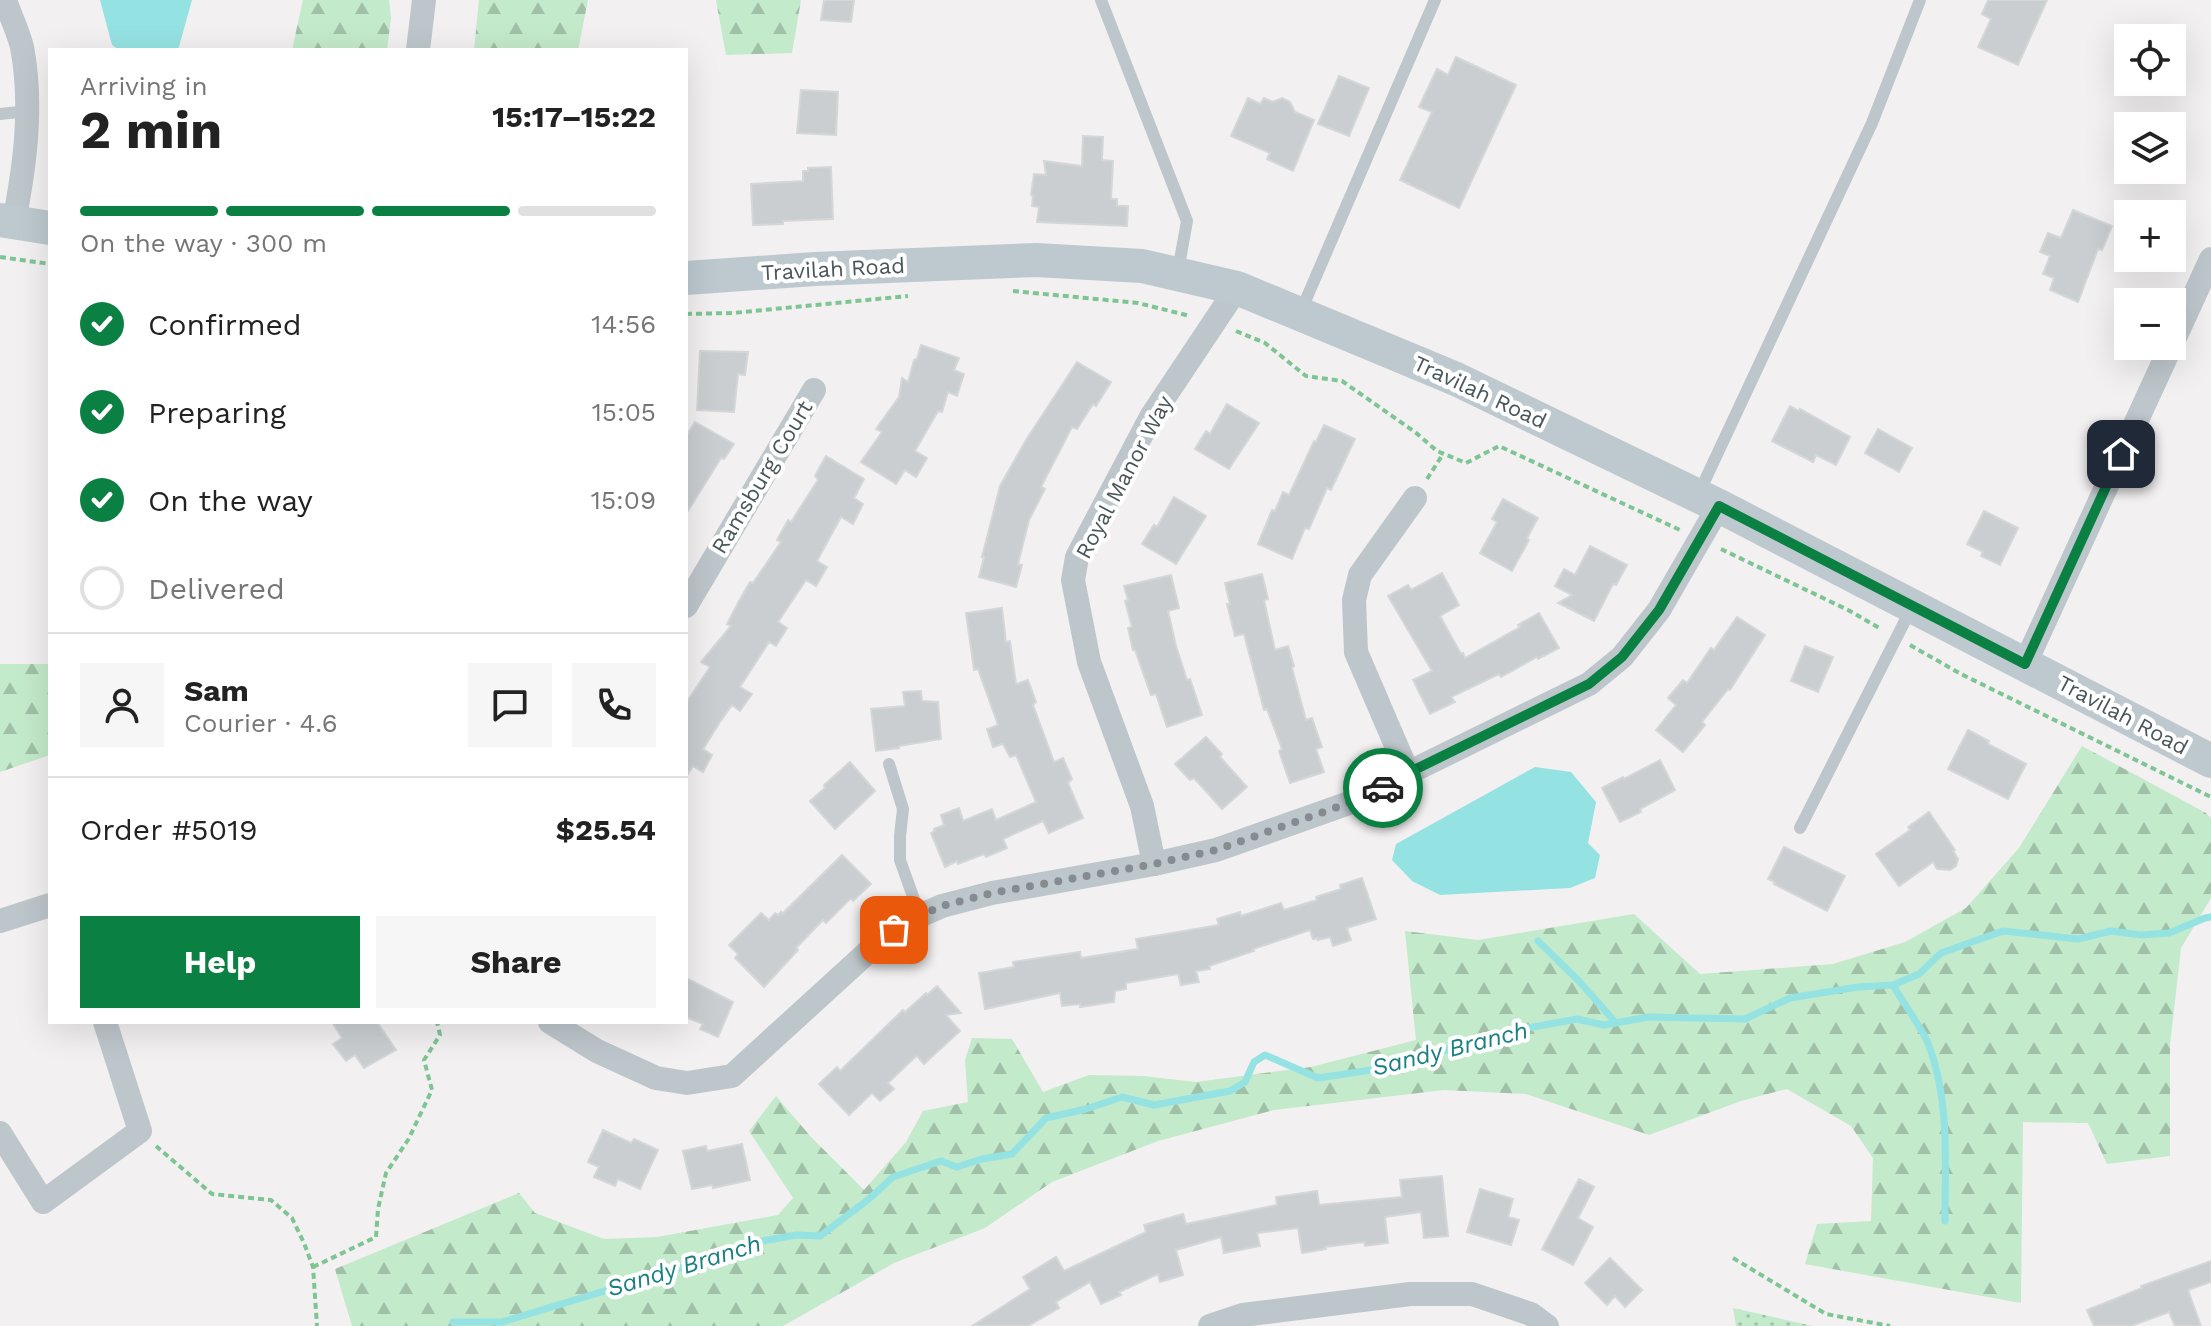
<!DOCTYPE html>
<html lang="en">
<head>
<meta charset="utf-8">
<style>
	:root { --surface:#fff; --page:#f6f6f6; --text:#222; --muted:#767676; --line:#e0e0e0; --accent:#0b8043 }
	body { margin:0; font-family:"Work Sans",sans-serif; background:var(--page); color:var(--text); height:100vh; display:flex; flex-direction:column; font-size:30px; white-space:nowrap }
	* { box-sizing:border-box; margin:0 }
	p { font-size:26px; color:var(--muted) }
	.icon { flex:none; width:44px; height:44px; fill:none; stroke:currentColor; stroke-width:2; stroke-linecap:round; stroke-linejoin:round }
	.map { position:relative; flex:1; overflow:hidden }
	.drawer { position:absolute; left:48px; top:48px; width:640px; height:976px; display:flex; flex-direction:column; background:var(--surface); border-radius:0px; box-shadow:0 8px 32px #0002 }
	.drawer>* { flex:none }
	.tools { position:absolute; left:2114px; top:24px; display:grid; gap:16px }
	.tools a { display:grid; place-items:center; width:72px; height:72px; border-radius:0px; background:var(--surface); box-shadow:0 8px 32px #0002; font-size:40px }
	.pin { position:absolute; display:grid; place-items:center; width:68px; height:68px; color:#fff; margin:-34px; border-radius:16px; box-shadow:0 4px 12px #0006 }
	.courier { position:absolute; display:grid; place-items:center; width:80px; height:80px; margin:-40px; border:6px solid #0b8043; border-radius:50%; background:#fff; color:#222; box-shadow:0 2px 10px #0007 }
	.summary em { font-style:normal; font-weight:700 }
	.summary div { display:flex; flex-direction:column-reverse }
	.summary { display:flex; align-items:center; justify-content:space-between; height:136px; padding:0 32px }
	h1 { font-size:52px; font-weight:700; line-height:60px }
	.bar { display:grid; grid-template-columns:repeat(4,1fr); gap:12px 8px; align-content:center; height:96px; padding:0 32px }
	.bar i { height:10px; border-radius:6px; background:var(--line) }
	.bar .on { background:var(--accent) }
	.bar p { grid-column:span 4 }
	.line { display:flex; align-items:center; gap:20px; padding:0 32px; border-top:2px solid var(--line) }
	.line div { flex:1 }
	.round { display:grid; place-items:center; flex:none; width:84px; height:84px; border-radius:0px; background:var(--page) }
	ol { padding:0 32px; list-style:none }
	li { display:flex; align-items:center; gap:24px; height:88px }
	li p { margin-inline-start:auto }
	li .icon { padding:8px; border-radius:50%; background:var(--accent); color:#fff; stroke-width:4 }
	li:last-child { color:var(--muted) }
	li i { width:44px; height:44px; border:4px solid var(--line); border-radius:50% }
	.action { display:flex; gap:16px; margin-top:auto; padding:16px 32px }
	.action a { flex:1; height:92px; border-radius:0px; background:var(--accent); color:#fff; font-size:32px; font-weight:700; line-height:92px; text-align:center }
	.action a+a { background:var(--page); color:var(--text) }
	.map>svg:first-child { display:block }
</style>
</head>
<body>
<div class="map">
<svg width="2211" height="1326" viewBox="0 0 2211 1326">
	<defs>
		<pattern id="grass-dots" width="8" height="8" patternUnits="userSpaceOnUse" patternTransform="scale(2)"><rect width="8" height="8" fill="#c3eaca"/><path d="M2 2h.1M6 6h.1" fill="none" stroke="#a0c0a7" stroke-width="1.8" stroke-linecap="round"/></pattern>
		<pattern id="forest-firs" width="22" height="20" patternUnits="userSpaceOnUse" patternTransform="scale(2)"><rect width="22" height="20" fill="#c3eaca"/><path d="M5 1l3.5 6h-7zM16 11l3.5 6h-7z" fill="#a0c0a7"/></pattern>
	</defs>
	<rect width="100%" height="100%" fill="#f2f0f0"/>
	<path fill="url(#grass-dots)" d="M1733,1308L1813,1326H1736Z"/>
	<g fill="url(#forest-firs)">
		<path d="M303,0H389L391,18L387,50H292Z"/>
		<path d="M479,0H588L578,50H474Z"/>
		<path d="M716,0H801L792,53L726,55Z"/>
		<path d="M0,664H50V755L0,772Z"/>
		<path d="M2082,746L2206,813L2211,818V898L2181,948L2170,1045V1156L2107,1164L2088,1123L2023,1122L2021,1303L1805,1264L1817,1224L1871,1221L1873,1158L1851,1126L1787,1089L1741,1101L1649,1135L1526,1094L1444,1090L1274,1110L1158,1141L1052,1182L985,1228L894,1263L783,1326H352L335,1269L519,1193L535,1213L604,1239L657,1237L778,1215L793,1198L749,1131L776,1096L811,1137L864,1190L906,1142L923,1111L968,1102L965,1060L972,1038L1012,1039L1043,1092L1089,1075L1143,1076L1196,1082L1311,1067L1416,1040L1405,931L1478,940L1634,914L1700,974L1833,964L1905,942L1966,908L2019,848Z"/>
	</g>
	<g fill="#95e2e3">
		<path d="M100,0H192L178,50H119L112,45Z"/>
		<path d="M1535,767L1571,772L1596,802L1588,843L1600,855L1595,878L1570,888L1440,895L1412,881L1392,860L1396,844Z"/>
	</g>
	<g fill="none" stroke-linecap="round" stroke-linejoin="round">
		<g stroke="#95e2e3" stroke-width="7">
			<path d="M1538,941L1578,980L1616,1023"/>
			<path d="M1893,985C1903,1003 1920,1025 1928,1043C1950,1099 1945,1162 1945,1221"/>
			<path d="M453,1322H502L717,1257L757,1242L796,1235L820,1236L869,1199L893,1177L941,1161L957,1167L982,1159L1012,1154L1046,1118L1086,1109L1122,1097L1154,1105L1230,1091L1245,1082L1254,1062L1265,1055L1318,1078L1378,1069L1405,1058L1425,1060L1456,1045L1495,1040L1528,1028L1577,1019L1604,1025L1648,1017L1745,1019L1790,998L1858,987L1893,985L1919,974L1941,953L2003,931L2078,939L2111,931L2141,935L2169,933L2205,918L2211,917"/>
		</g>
	</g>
	<g fill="#caced1" stroke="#d4d7da" stroke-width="2">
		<path d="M824,0H854L851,22L821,20Z"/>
		<path d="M1988,0H2047L2018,65L1978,47L1991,19L1982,14Z"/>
		<path d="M1456,57L1516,85L1459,208L1400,180L1432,112L1419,107L1437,69L1448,75Z"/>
		<path d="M1339,76L1369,88L1349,136L1318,124Z"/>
		<path d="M801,90L838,92L836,135L797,133Z"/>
		<path d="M1248,98L1260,104L1264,98L1273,102L1282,98L1290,102L1295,112L1314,120L1293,171L1267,159L1270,153L1231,136Z"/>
		<path d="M1083,136L1103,137L1102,160L1113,161L1111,199H1117V206H1128L1127,226L1037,222L1039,207L1032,206L1033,196L1031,195L1034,174L1046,175L1044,161L1082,166Z"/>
		<path d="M831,167L833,219L783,221V224L753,225L751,184L803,181V171H808V168Z"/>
		<path d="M2073,210L2112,226L2102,250L2098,249L2078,302L2050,290L2054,278L2043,274L2050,256L2040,252L2048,233L2061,238Z"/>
		<path d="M921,345L959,358L954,370L964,374L957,396L948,392L942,412L938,411L915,451L927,458L916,477L905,470L896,484L861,462L882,432L876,429L899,397L902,378L908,382L914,360L917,359Z"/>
		<path d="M700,351L748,352L745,375L738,374L734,412L697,410Z"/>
		<path d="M1077,362L1111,382L1096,406L1093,404L1077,429L1072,427L1041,487L1045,489L1029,520L1018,564L1022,565L1016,587L979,577L984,557H982L1000,486L1026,440Z"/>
		<path d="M1227,404L1259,423L1229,469L1195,449L1206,431L1210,434Z"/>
		<path d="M1790,406L1799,411L1800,409L1850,437L1836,465L1816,455L1813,462L1772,441Z"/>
		<path d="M695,422L734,444L724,459L721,458L686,514V436Z"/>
		<path d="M1324,425L1355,439L1331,490L1327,488L1309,529L1305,528L1292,559L1258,544L1272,510L1275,511L1283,492L1289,495L1314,441L1316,442Z"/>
		<path d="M1878,429L1912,448L1899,472L1865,453Z"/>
		<path d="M826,456L864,479L854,498L863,504L853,524L841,517L817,561L827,567L816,586L806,580L778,622L787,628L776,646L769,642L740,687L752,694L740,711L732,705L720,722L703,749L712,755L703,772L693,766L686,777V703L710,667L701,662L731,626L727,624L739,601L750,582L753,583L781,542L777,540L788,520L791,522L818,480L815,476Z"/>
		<path d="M1174,497L1206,516L1176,564L1142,544L1154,525L1157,527Z"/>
		<path d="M1503,499L1538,518L1527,538L1529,540L1512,571L1480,553L1497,522L1492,519Z"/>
		<path d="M1984,511L2018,528L2000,565L1981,556L1983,552L1967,544Z"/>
		<path d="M1590,546L1627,565L1616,585L1613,584L1594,621L1558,603L1572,595L1555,586L1564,569L1575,575Z"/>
		<path d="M1442,573L1459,605L1440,616L1461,654L1463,653L1465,658L1520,627L1518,625L1539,613L1559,648L1538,659L1537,657L1501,677L1499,674L1451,697L1455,702L1430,714L1413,680L1432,671L1388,596L1408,585L1411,590Z"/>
		<path d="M1262,574L1268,599L1264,600L1275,650L1288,646L1294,666L1292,668L1306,720L1312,718L1322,747L1316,749L1324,772L1290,783L1279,751L1282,749L1267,709L1264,710L1244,634L1235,636L1227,604H1230L1225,583Z"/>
		<path d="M1171,575L1179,608L1168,611L1176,646L1187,680L1190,679L1202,715L1167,727L1156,694L1151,695L1135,650H1133L1128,628L1132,627L1125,601L1128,600L1124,586Z"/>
		<path d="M1002,608L1006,642L1010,641L1016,684L1028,680L1036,702L1033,705L1054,762L1063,758L1072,779L1068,783L1083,818L1049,833L1043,821L1003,839L1007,848L986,857L984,854L958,864L957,861L945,867L931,833L935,831L934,829L944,825L941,815L959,808L963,821L992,809L996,820L1036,802L1016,755L1010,757L1003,744L993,747L987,729L998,725L978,669L974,670L966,613Z"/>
		<path d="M1737,617L1765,635L1730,690L1728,689L1702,722L1705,725L1683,752L1656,730L1676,705L1668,698L1683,680L1687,683L1711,648L1714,650Z"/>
		<path d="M1805,646L1833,657L1818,692L1791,681Z"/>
		<path d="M921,691L922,701L938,702L941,739L899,746V748L876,751L871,709L905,706L903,692Z"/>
		<path d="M1968,730L1989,741L1988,744L2026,764L2008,799L1948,769Z"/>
		<path d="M1206,737L1222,754L1220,757L1247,787L1222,809L1194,778L1190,780L1175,764Z"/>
		<path d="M1660,760L1675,790L1640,809L1641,812L1620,822L1602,788L1623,777L1624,779Z"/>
		<path d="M850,762L875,791L835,829L810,801L825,788L824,785Z"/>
		<path d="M1929,812L1955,850L1953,851L1958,859L1956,866L1950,870L1937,869L1933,862L1899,886L1876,854L1910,830L1908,827Z"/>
		<path d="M1784,847L1845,876L1827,911L1774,884L1775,882L1768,879Z"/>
		<path d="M842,855L871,884L853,901L851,898L826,923L823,920L796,948L798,950L764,987L735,958L738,954L729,945L761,913L769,920L775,913L778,915L781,912L782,914Z"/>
		<path d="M1362,878L1376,919L1347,928L1351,940L1333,946L1330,937L1318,940V938L1313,939L1310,930L1253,949L1254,951L1209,966L1210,969L1196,971L1199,982L1181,985L1178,974L1126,983V989L1115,991L1114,1002L1080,1007V1004L1062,1006L1060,993L985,1009L979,973L1014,967L1013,962L1039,958L1080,952L1081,958L1138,949L1136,939L1219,925L1217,919L1240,912L1241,916L1281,903L1284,910L1317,900L1316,897L1341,889L1340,885Z"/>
		<path d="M686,978L733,1002L718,1037L700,1029L703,1024L686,1017Z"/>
		<path d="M937,986L961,1013L946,1015L960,1031L924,1064L917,1056L915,1057L888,1083L894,1089L880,1101L872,1093L849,1115L819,1084L837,1067L840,1071L903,1010L905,1012L926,993L927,995Z"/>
		<path d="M332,1022H377L396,1050L364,1068L355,1055L346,1061L333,1044L342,1038Z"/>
		<path d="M603,1130L631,1143L634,1139L658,1150L640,1189L618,1179L615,1186L594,1177L599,1167L588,1162Z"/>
		<path d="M742,1144L750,1180L713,1188L712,1185L692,1189L683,1151L706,1146L707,1151Z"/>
		<path d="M1442,1176L1448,1236L1424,1238L1421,1212L1385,1217L1388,1243L1365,1246L1364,1242L1325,1247L1326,1249L1302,1253L1298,1228L1257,1233L1260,1246L1224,1253L1221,1237L1176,1250L1183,1275L1160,1282L1158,1274L1119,1292L1121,1295L1101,1304L1090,1282L1056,1302L1059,1308L1028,1326H972L1030,1289L1023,1277L1056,1257L1064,1271L1146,1232L1144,1225L1183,1214L1186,1224L1277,1205L1276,1197L1317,1191L1319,1205L1402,1197L1400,1180Z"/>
		<path d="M1579,1179L1594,1187L1578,1218L1593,1227L1573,1265L1542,1249Z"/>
		<path d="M1480,1189L1513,1199L1508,1217L1519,1220L1511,1245L1467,1232Z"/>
		<path d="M1610,1258L1642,1290L1625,1307L1615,1296L1607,1305L1585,1283Z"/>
		<path d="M2211,1261V1282L2188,1290L2201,1326H2175L2169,1312L2131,1326H2094L2087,1310L2142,1288L2141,1286Z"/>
	</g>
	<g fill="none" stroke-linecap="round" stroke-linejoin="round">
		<g stroke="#7ec594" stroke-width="4" stroke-dasharray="6 4" stroke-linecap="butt">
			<path d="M0,257L50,264"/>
			<path d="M1013,291L1138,303L1190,316"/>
			<path d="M686,314L733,313L908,296"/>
			<path d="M1236,331L1265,343L1306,376L1342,381L1415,432L1437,451L1466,463L1499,446L1680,530"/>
			<path d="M1427,479L1443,454"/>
			<path d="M1721,549L1850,611L1881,629"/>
			<path d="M1910,645L1961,674L2211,797"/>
			<path d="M156,1146L212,1194L271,1200L292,1218L304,1243L313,1267L317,1326"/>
			<path d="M1733,1258L1826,1314L1890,1326"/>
			<path d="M313,1267L376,1237L378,1209L386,1173L408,1140L432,1090L424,1060L440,1035L437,1022"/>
		</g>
		<g stroke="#bdc6cb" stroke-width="12">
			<path d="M1101,0L1187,221L1178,271"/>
			<path d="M0,114L28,111"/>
			<path d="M1301,311L1435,0"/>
			<path d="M1699,493L1872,123L1920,0"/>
			<path d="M889,764L903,809L900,836V860L920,916"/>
			<path d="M1800,828L1911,609"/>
		</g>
		<g stroke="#bdc6cb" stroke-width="24">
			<path d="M5,0C10,15 18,31 22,47C33,106 25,165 14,222"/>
			<path d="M418,50L424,0"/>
			<path d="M2172,344L2211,259"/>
			<path d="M686,606L814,390"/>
			<path d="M2025,664L2171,346"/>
			<path d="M1408,773L1356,652L1354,600L1360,575L1415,498"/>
			<path d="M1154,864L1142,806L1089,662L1073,580L1077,557L1151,417L1237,288"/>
			<path d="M0,921L50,905"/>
			<path d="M550,1022L597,1051L656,1078L687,1083L732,1076L881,940L908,921L942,906L992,893L1154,864L1216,850L1366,797L1408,773L1589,684L1622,657L1659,610L1719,506"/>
			<path d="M0,1133L43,1202L140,1131L105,1022"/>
			<path d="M1210,1326L1243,1315L1410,1294H1472L1531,1314L1547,1326"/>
		</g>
		<g stroke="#bdc9cf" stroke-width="34">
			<path d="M0,220L50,228"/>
			<path d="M686,278L815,269L1036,260L1142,266L1237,288L1456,379L1719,506L2211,761"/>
		</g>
	</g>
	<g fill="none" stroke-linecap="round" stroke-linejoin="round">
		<path stroke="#848c8f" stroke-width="8" stroke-dasharray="0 14.4" d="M894,930L908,921L942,906L992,893L1154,864L1216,850L1366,797L1383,788"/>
		<path stroke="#0b8043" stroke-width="10" d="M1383,788L1408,773L1589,684L1622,657L1659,610L1719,506L2025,664L2121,454"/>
	</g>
	<g text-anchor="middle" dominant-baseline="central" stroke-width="8" stroke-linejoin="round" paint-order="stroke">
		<g font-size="22" fill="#49565b" stroke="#fff">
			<text transform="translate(833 269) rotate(-3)">Travilah Road</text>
			<text transform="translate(1480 392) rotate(25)">Travilah Road</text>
			<text transform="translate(762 477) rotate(-59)">Ramsburg Court</text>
			<text transform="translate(1124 477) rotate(-62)">Royal Manor Way</text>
			<text transform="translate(2123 715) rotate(28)">Travilah Road</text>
		</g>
		<g font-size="24" font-style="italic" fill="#1a7f80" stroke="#fff">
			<text transform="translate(1450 1049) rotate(-14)">Sandy Branch</text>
			<text transform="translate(684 1266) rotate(-17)">Sandy Branch</text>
		</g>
	</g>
</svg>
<div class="tools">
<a><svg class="icon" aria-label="locate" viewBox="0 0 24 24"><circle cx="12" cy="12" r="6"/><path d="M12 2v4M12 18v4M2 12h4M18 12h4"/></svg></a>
<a><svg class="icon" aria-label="layers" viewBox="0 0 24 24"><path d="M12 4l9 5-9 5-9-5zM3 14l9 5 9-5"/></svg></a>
<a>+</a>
<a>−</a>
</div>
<div class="pin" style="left:894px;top:930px;background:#ea580c"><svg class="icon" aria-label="bag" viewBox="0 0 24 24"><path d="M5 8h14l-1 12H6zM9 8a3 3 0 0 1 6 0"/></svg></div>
<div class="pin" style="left:2121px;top:454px;background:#1f2937"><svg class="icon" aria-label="home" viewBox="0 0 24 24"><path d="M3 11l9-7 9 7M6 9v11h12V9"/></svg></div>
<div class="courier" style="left:1383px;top:788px"><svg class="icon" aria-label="car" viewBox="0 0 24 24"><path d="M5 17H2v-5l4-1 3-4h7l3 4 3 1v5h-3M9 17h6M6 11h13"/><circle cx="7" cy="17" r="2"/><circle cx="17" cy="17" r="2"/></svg></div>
<section class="drawer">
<div class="summary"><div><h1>2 min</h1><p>Arriving in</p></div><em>15:17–15:22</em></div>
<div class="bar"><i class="on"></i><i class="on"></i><i class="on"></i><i></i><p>On the way · 300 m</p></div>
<ol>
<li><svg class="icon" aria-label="check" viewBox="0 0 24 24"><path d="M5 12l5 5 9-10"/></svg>Confirmed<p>14:56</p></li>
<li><svg class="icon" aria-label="check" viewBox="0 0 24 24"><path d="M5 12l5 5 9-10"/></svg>Preparing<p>15:05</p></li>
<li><svg class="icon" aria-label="check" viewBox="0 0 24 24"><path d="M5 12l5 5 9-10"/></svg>On the way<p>15:09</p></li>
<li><i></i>Delivered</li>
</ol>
<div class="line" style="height:144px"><a class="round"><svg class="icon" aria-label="person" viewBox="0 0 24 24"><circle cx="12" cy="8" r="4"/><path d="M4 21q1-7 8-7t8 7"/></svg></a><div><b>Sam</b><p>Courier · 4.6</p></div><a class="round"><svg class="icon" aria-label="chat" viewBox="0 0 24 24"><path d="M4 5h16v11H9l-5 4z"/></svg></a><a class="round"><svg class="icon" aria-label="phone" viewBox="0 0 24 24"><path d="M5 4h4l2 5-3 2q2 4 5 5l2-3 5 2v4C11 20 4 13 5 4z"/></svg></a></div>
<div class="line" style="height:104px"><div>Order #5019</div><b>$25.54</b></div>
<div class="action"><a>Help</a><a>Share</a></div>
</section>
</div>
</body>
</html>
